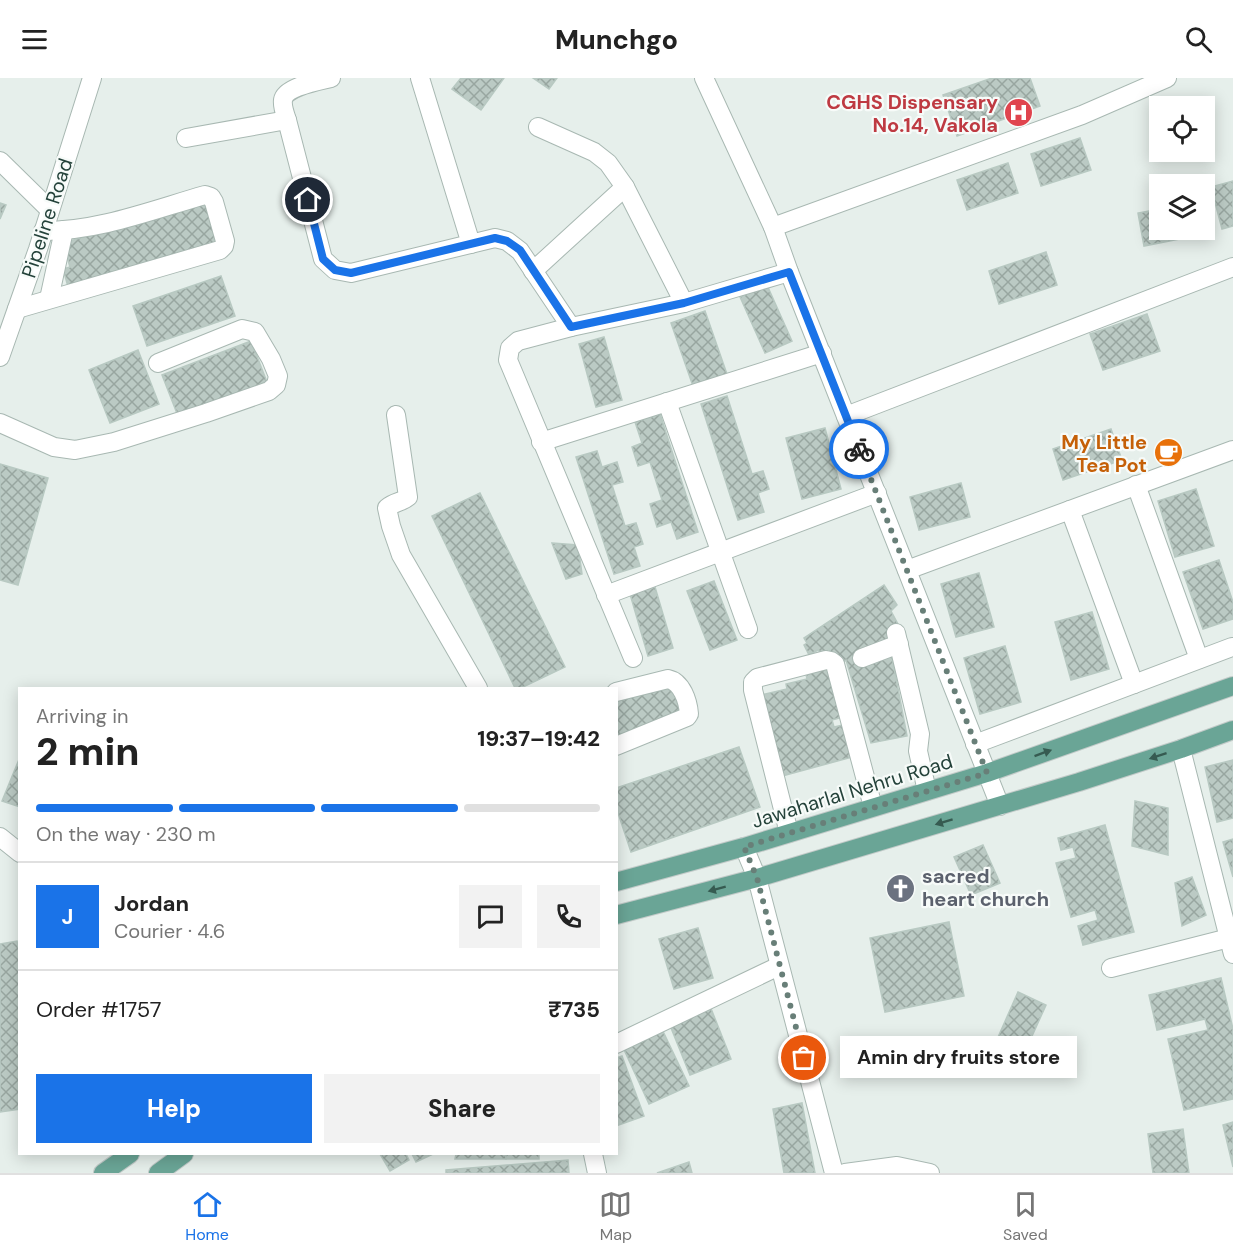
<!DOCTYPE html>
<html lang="en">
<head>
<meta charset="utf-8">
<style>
	:root { --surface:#fff; --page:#f2f2f2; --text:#222; --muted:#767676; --line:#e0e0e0; --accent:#1a73e8 }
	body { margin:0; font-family:"DM Sans",sans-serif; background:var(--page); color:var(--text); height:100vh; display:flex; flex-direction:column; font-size:22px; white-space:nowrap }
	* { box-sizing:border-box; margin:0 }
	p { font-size:20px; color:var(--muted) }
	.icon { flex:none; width:33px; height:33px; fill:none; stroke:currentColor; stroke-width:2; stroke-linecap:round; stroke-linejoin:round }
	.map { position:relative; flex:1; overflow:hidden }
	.sheet { position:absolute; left:18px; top:609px; width:600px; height:468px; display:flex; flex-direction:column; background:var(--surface); border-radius:0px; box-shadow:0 3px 15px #0003 }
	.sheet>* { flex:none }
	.controls { position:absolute; left:1149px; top:18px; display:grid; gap:12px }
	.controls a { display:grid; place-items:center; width:66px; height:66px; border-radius:0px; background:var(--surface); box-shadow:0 3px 15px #0003; font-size:30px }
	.pin { position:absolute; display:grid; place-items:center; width:51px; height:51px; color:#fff; margin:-26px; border:3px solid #fff; border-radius:50%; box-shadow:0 2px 6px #0007 }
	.courier { position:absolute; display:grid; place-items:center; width:60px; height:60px; margin:-30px; border:4px solid #1a73e8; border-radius:50%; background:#fff; color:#222; box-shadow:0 2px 8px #0007 }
	.bubble { position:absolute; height:42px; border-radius:0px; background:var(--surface); box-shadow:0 3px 15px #0003; font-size:20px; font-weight:800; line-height:42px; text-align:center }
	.head em { font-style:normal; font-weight:800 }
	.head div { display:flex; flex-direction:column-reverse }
	.head { display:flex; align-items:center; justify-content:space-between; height:102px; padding:0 18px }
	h1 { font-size:39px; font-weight:800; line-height:45px }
	.bar { display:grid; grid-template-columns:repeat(4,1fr); gap:9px 6px; align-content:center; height:72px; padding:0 18px }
	.bar i { height:8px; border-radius:4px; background:var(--line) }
	.bar .selected { background:var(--accent) }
	.bar p { grid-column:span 4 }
	.line { display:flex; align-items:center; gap:15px; padding:0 18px; border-top:2px solid var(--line) }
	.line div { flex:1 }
	.round { display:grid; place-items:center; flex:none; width:63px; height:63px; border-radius:0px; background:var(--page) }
	.primary-button { display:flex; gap:12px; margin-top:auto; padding:12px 18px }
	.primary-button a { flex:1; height:69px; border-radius:0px; background:var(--accent); color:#fff; font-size:24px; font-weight:800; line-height:69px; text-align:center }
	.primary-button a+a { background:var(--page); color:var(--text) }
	header { display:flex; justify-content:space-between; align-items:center; height:78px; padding:0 18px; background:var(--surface); font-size:27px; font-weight:800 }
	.tabs { display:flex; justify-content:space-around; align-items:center; height:84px; border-top:2px solid var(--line); background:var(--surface); font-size:16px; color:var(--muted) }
	.tabs a { display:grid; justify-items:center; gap:3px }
	.tabs .selected { color:var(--accent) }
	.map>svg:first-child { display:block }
</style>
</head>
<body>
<header><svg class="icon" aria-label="menu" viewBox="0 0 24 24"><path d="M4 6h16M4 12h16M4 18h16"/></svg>Munchgo<svg class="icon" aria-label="search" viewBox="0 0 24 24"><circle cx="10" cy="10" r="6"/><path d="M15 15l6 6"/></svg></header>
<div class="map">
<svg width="1233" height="1095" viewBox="0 0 1233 1095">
	<defs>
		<pattern id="building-cross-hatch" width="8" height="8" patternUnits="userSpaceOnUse" patternTransform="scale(1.5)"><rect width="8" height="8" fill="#bbcac4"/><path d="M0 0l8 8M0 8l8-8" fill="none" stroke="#98a6a0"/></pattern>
	</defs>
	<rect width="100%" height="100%" fill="#e6efeb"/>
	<g fill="url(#building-cross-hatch)" stroke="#b8c9c2" stroke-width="1.5">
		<path d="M461,0H504L481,32L452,11Z"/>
		<path d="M533,0H557L549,11Z"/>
		<path d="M992,0H1030L1040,28L957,58L943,17Z"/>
		<path d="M1080,60L1091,92L1041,108L1031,76Z"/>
		<path d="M1008,85L1018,115L967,132L957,102Z"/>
		<path d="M1233,103V148L1222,151L1211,109Z"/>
		<path d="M206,123L219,168L69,212L63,191L70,189L63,165Z"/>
		<path d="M0,125L6,127L0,141Z"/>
		<path d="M1160,131V152H1199L1200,157L1144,168L1138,135Z"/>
		<path d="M1046,174L1057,207L999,226L989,193Z"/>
		<path d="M221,198L235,238L147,268L133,228Z"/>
		<path d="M767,207L792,263L765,275L740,219Z"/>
		<path d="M705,233L728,299L694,311L671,245Z"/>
		<path d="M1147,236L1160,273L1103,292L1090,256Z"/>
		<path d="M604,259L622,322L596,329L579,266Z"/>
		<path d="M251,263L267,304L178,338L162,297Z"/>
		<path d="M138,272L159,326L110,345L89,292Z"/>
		<path d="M727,318L752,396L763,393L769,411L758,415L764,434L738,442L701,326Z"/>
		<path d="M660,336L698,454L677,461L671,444L657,449L650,426L662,422L650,384L638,388L632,369L642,365L635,344Z"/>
		<path d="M825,350L841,411L802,421L786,360Z"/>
		<path d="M1111,351L1122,382L1063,402L1053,371Z"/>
		<path d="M597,373L602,389L617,384L623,404L612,407L625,448L636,445L643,466L634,469L640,488L614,496L576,379Z"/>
		<path d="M0,386L48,400L18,507L0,502Z"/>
		<path d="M961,405L970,439L919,452L910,419Z"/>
		<path d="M1196,411L1214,468L1175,479L1158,423Z"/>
		<path d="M480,415L565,589L521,610H515L432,438Z"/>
		<path d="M552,465L578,467L582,496L566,501Z"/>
		<path d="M1219,482L1233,524V541L1203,551L1183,494Z"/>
		<path d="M979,495L994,549L956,559L941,506Z"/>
		<path d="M714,503L737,562L710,572L687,513Z"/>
		<path d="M884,507L897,527L891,533L899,548L893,558L891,574L907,658L871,665L846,582L839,588L829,571L823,577L818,572L809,577L804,567L807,565L804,560Z"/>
		<path d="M655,509L673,570L648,578L630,516Z"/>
		<path d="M1092,534L1109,591L1071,602L1055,544Z"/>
		<path d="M1005,568L1021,624L980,636L964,580Z"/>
		<path d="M830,590L843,639L832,642L834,649L848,646L856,678L782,698L761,617L787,611L786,606L807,601L806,596Z"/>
		<path d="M667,605L669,612L676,609L686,635L616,663V621Z"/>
		<path d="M739,669L760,729L631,774L616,729V710Z"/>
		<path d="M20,679V729L2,723Z"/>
		<path d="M1233,682V740L1217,744L1205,689Z"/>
		<path d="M1135,723L1168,730V777L1132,768Z"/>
		<path d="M1105,747L1134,854L1083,867L1078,848L1098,842L1095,832L1071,839L1056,785L1076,780L1073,769L1061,772L1058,760Z"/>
		<path d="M1233,761V799L1223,764Z"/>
		<path d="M983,767L1000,805L971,817L954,779Z"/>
		<path d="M1192,799L1206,837L1182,848L1175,805Z"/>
		<path d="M949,844L964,918L885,934L870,860Z"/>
		<path d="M698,850L713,900L674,911L659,861Z"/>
		<path d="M17,863L20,877V1031L0,1034V866Z"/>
		<path d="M1221,900L1233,951V1021L1184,1032L1168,961L1208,952L1205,941L1157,952L1149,917Z"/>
		<path d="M1018,914L1046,927L1019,987L991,975Z"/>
		<path d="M710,928L731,981L690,997L669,945Z"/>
		<path d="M660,947L689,1008L649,1026L621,965Z"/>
		<path d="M622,978L644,1038L616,1048V980Z"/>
		<path d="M802,1025L815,1095H784L773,1031Z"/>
		<path d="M1233,1044V1089L1223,1047Z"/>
		<path d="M1183,1051L1189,1095H1153L1148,1056Z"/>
		<path d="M380,1076H406L409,1082L390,1093Z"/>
		<path d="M412,1076H433L416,1084Z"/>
		<path d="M456,1076H506V1081H455Z"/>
		<rect x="506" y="1076" width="33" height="5"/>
		<path d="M568,1082L569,1095H446V1092Z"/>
		<path d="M689,1084L692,1095H657Z"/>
	</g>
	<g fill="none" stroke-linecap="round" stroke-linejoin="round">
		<defs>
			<g id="minor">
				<path d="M420,0L471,166"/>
				<path d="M704,0L773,149L789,194L1000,728"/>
				<path d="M287,42C285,36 282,28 283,22C285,9 319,3 331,0"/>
				<path d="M538,49L594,74L608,85L625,109L684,225"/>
				<path d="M186,60L287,42L323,181L335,192L351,195L495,160L507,163L520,173L571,249L684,225L789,194"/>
				<path d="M0,83L50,132"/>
				<path d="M773,149L1082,37L1167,0"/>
				<path d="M533,193L625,109"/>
				<path d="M49,221L64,152"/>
				<path d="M17,231L220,172L224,168L225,163L214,124L211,119L205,117C152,132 99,153 43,153"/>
				<path d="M571,249L518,263L510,270L508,282L633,580"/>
				<path d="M0,279L38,171L92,0"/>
				<path d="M667,324L748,551"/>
				<path d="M396,337L408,419C401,425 395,423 387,430L391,448L401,477L478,610"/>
				<path d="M846,338L1233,189"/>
				<path d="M0,345L54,369L75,372L114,364L206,335L269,313L276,307L278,298L271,281L255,254L242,251L158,285"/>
				<path d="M541,364L822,275"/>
				<path d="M1136,407L1199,581"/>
				<path d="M1070,432L1134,606"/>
				<path d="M907,492L1233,372"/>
				<path d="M606,517L877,415"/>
				<path d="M896,555L920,656L918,673L927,713"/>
				<path d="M862,580L899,566"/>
				<path d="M616,614L668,601C682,604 688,623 689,636L687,639L616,668"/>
				<path d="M975,666L1232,569"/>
				<path d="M1181,671L1233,876"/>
				<path d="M789,755L753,612V604L757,600L826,582L831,583L835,586L873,729"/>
				<path d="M0,759L20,775"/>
				<path d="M744,769L757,800L834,1095"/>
				<path d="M1111,890L1229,860"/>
				<path d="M616,966L779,888"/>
				<path d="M593,1076L597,1095"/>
				<path d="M845,1095L897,1088L930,1095"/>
			</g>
			<g id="major">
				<path d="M616,804L744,769L987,695L1233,608"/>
				<path d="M616,837L757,800L1079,704L1181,671L1233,652"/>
				<path d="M103,1095L130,1076"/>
				<path d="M158,1095L184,1076"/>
			</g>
		</defs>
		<use href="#minor" stroke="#a8b8b2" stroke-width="20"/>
		<use href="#major" stroke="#c2cac8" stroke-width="20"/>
		<use href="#minor" stroke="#fff" stroke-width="18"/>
		<use href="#major" stroke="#6aa596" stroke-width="18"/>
	</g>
	<defs><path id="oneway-solid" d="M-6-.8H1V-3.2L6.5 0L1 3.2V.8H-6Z" transform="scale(1.5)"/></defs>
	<g fill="#365b51">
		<use href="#oneway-solid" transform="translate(1043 675) rotate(-20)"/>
		<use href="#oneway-solid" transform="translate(1158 678) rotate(162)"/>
		<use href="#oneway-solid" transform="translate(944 744) rotate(163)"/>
		<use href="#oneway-solid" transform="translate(717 811) rotate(165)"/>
	</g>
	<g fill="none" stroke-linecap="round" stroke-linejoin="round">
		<path stroke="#687f78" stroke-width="6" stroke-dasharray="0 10.8" d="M804,980L757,800L744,769L987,695L859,371"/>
		<path stroke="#1a73e8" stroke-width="8" d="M308,122L323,181L335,192L351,195L495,160L507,163L520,172L571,249L684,225L789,194L859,371"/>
	</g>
	<defs>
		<symbol id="hospital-disc" viewBox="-11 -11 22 22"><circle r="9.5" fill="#e0444e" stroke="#f7fbf9"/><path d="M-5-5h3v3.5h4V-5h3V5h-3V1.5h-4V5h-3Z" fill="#fff"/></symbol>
		<symbol id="cafe-disc" viewBox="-11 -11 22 22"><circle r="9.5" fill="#e8710a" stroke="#f7fbf9"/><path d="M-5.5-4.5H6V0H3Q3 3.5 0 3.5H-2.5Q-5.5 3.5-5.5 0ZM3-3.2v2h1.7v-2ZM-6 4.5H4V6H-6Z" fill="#fff"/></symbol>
		<symbol id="church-disc" viewBox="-11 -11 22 22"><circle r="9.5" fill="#6b7280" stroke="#f7fbf9"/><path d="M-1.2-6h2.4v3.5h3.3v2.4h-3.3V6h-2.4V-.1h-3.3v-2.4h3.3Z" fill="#fff"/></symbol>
	</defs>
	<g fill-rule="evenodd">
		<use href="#hospital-disc" x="1002" y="18" width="33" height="33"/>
		<use href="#cafe-disc" x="1152" y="358" width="33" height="33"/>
		<use href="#church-disc" x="884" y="794" width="33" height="33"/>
	</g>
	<g text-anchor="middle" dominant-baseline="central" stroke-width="4.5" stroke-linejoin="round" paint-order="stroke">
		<g font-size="20" font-weight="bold" fill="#be3a42" stroke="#f7fbf9" text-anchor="end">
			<text x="998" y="24">CGHS Dispensary<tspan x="998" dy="23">No.14, Vakola</tspan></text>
		</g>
		<g font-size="20" fill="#24423a" stroke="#f7fbf9">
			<text transform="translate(47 140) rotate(-72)">Pipeline Road</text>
			<text transform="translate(852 713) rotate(-17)">Jawaharlal Nehru Road</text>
		</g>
		<g font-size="20" font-weight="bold" fill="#c56008" stroke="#f7fbf9" text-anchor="end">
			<text x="1147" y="364">My Little<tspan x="1147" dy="23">Tea Pot</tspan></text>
		</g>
		<g font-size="20" font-weight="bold" fill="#5b616d" stroke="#f7fbf9" text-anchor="start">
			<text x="922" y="798">sacred<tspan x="922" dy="23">heart church</tspan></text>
		</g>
	</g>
</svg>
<div class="controls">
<a><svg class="icon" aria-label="locate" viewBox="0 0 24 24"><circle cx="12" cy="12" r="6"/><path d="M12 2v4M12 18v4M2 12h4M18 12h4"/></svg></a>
<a><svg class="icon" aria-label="layers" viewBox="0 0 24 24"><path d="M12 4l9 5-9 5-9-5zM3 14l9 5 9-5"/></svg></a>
</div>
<div class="pin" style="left:804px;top:980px;background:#ea580c"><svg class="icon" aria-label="bag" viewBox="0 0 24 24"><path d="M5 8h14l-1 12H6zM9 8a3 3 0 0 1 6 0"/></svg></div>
<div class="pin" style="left:308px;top:122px;background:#1f2937"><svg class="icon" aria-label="home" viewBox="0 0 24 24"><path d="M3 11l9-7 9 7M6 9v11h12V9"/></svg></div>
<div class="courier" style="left:859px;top:371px"><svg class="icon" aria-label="bike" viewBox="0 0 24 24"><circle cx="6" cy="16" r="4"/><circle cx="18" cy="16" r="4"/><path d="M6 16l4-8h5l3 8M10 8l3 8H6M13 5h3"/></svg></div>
<div class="bubble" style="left:840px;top:958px;width:237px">Amin dry fruits store</div>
<section class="sheet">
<div class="head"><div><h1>2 min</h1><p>Arriving in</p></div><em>19:37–19:42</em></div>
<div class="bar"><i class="selected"></i><i class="selected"></i><i class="selected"></i><i></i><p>On the way · 230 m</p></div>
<div class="line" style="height:108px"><b class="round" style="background:var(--accent);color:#fff">J</b><div><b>Jordan</b><p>Courier · 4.6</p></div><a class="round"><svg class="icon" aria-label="chat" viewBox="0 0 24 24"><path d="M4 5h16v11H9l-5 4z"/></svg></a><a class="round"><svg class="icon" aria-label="phone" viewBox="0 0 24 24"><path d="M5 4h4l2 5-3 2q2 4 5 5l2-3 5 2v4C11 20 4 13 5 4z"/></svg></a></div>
<div class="line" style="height:78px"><div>Order #1757</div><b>₹735</b></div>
<div class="primary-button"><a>Help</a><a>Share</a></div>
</section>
</div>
<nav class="tabs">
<a class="selected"><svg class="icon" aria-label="home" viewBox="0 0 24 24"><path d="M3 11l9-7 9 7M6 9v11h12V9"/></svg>Home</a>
<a><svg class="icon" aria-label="map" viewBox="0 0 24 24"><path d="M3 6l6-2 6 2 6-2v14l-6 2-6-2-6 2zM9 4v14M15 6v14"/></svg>Map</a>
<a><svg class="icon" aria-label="saved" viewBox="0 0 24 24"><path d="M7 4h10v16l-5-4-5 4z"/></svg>Saved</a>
</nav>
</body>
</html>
